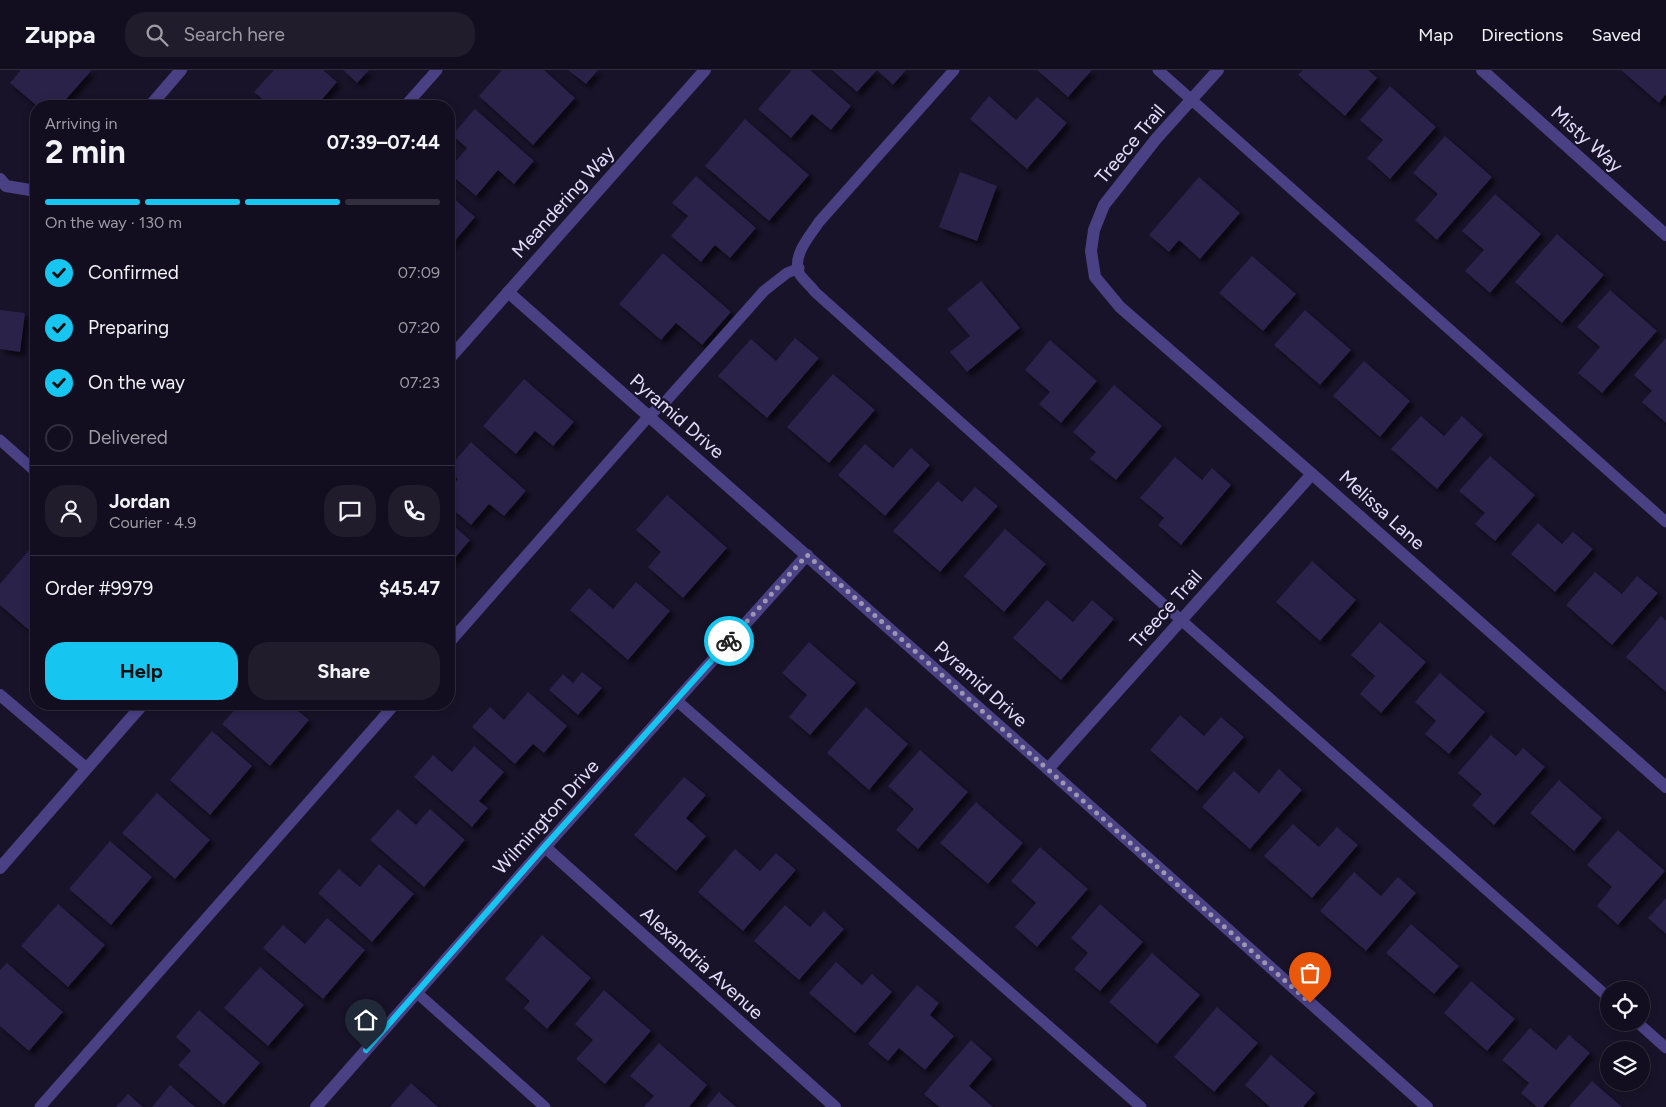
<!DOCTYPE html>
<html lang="en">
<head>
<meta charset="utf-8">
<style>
	:root { --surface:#130e1f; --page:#201c2c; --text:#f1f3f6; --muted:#9d9ca4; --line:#322e3d; --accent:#16c5f0 }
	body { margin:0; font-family:Figtree,sans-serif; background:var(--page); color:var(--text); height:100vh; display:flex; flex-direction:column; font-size:19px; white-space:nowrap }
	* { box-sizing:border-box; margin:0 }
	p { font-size:16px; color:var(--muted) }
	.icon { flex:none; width:28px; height:28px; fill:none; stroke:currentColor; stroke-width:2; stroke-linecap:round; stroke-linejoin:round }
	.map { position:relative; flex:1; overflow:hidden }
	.drawer { position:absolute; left:30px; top:30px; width:425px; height:610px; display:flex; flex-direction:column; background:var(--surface); border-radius:20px; box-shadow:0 2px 8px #0003,0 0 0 1px var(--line) }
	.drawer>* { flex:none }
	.buttons { position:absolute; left:1600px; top:911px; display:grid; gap:10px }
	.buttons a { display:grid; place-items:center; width:50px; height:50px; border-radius:50%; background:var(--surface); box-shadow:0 2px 8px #0003,0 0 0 1px var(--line); font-size:25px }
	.pin { position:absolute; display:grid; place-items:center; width:42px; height:42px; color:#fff; margin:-51px -21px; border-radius:50% 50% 50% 0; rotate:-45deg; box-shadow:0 0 5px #0007 }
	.pin .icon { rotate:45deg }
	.courier { position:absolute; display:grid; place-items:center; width:50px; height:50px; margin:-25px; border:4px solid #16c5f0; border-radius:50%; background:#fff; color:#222; box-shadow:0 1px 6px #0007 }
	.head em { font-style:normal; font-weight:700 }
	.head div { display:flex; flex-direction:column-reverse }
	.head { display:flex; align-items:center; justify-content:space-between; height:85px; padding:0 15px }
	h1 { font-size:32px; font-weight:700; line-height:38px }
	.bar { display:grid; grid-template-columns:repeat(4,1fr); gap:8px 5px; align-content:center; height:60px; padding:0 15px }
	.bar i { height:6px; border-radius:4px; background:var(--line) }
	.bar .active { background:var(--accent) }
	.bar p { grid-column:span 4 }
	.line { display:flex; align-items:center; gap:12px; padding:0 15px; border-top:1px solid var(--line) }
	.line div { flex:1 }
	.round { display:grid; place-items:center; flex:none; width:52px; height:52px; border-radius:20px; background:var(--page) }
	ol { padding:0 15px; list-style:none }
	li { display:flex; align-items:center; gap:15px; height:55px }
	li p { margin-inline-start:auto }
	li .icon { padding:5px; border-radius:50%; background:var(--accent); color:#111; stroke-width:4 }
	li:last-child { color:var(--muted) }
	li i { width:28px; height:28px; border:2px solid var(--line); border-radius:50% }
	.primary-button { display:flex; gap:10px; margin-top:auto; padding:10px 15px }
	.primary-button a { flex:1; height:58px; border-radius:20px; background:var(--accent); color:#111; font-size:20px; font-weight:700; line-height:58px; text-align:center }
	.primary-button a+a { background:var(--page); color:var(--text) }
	header { display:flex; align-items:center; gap:30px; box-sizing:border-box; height:70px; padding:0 25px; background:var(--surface); border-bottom:1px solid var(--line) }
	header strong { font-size:24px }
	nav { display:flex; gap:28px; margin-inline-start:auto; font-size:18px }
	.search { width:350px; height:45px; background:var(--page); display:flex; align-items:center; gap:12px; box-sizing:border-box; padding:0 18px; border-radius:20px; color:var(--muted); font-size:19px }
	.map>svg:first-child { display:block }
</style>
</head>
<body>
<header>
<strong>Zuppa</strong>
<div class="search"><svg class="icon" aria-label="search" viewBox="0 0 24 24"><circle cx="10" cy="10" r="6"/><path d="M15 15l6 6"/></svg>Search here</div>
<nav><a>Map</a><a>Directions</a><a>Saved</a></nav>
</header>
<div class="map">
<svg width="1666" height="1037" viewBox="0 0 1666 1037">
	<defs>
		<filter id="shadow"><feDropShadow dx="4.5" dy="4.5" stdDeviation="2.5" flood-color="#0009"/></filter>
	</defs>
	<rect width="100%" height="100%" fill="#191329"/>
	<g fill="#2c2049" filter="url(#shadow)">
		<path d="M21,0H89L91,1L60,36H37L10,13Z"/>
		<path d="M274,0H323L337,12L318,34L321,36H270L254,22Z"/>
		<path d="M343,0H369L357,13Z"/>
		<path d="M502,0H544L575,28L533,75L479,26Z"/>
		<path d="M568,0H598L586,14Z"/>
		<path d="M792,0H810L851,36L831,60L812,44L791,68L758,39Z"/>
		<path d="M832,0H906L893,15L877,0L857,22Z"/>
		<path d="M1037,0H1092L1068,27Z"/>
		<path d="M1303,0H1368L1377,8L1345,46L1298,5Z"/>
		<path d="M1621,0H1666V24L1659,33Z"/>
		<path d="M1390,16L1436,57L1390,109L1367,88L1383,70L1360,50Z"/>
		<path d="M989,26L1016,50L1037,27L1067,53L1027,99L970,49Z"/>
		<path d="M475,39L534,91L514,114L498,100L476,126L449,103V99L467,78L452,65Z"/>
		<path d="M745,49L809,105L769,151L705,96Z"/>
		<path d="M1445,66L1492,107L1437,170L1415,150L1438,124L1413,103Z"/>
		<path d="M960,102L997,116L977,171L939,157Z"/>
		<path d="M696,106L756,158L730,188L715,175L701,192L671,166L688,146L672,133Z"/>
		<path d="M1199,107L1240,143L1200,189L1179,170L1169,182L1149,165Z"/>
		<path d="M449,124L475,147L449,178Z"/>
		<path d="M1495,124L1541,164L1490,223L1465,201L1484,180L1462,161Z"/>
		<path d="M1557,164L1604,205L1562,253L1515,212Z"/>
		<path d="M663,183L731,242L702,275L676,253L661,270L619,234Z"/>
		<path d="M1252,186L1296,224L1263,261L1219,223Z"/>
		<path d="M981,211L1020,258L967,302L950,282L970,266L947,239Z"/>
		<path d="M1610,220L1657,261L1602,323L1578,303L1600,277L1577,257Z"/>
		<path d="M0,240L25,243L20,282L0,279Z"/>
		<path d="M1305,240L1351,280L1320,315L1274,275Z"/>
		<path d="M795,268L819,288L767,348L718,306L751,269L776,291Z"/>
		<path d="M1666,268V353L1642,332L1652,321L1634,305Z"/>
		<path d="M1050,270L1097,311L1061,353L1039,334L1050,322L1025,300Z"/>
		<path d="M1364,291L1410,331L1380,367L1333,326Z"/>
		<path d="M833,304L875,340L829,393L787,357Z"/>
		<path d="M524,309L574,352L553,376L535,361L516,384L483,356Z"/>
		<path d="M1114,315L1162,356L1116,410L1090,389L1096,382L1073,362Z"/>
		<path d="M1421,346L1444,366L1462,346L1483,365L1437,419L1391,379Z"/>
		<path d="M471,372L526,421L504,446L489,434L471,455L449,436V420L458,409L449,401V398Z"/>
		<path d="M865,374L893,398L911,378L930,395L885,446L838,405Z"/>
		<path d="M1490,386L1535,425L1495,471L1475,454L1485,443L1459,421Z"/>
		<path d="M1175,387L1202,410L1212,398L1231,415L1181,475L1158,455L1164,448L1140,428Z"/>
		<path d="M938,411L962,432L975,417L998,436L940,502L893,461Z"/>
		<path d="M667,425L727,478L683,528L648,497L661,482L636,460Z"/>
		<path d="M449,452L470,470L449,495Z"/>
		<path d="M1538,453L1562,474L1573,462L1593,479L1555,522L1511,484Z"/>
		<path d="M1005,459L1046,494L1004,542L964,506Z"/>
		<path d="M36,472V553L30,561L0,535V514Z"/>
		<path d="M1312,491L1356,530L1320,571L1276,532Z"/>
		<path d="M1595,502L1622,524L1637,506L1658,523L1612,575L1566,535Z"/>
		<path d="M636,512L670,541L628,590L570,540L589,518L613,539Z"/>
		<path d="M1047,530L1073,552L1092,530L1114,549L1061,610L1013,568Z"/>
		<path d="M1661,546L1666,551V622L1626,587Z"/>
		<path d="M1380,552L1426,592L1381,643L1360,624L1375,606L1351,585Z"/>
		<path d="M809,572L856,613L810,665L789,647L807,625L782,603Z"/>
		<path d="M582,602L602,618L578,645L549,620L563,604L573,613Z"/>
		<path d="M1440,603L1485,642L1449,684L1425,664L1436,651L1415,632Z"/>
		<path d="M528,622L567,656L544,683L533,674L515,694L472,657L490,637L504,650Z"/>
		<path d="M240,634H290L309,650L270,696L222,654Z"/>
		<path d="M866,637L908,674L869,720L827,683Z"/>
		<path d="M1180,645L1204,666L1221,647L1244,667L1197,721L1150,680Z"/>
		<path d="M212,661L252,696L210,745L170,710Z"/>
		<path d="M1491,665L1516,686L1523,678L1545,697L1494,755L1472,735L1482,724L1458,703Z"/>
		<path d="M474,676L504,702L479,731L488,738L472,757L414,707L433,685L452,702Z"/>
		<path d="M920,680L968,722L918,779L896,760L914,739L888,716Z"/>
		<path d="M1279,699L1302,720L1250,779L1202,737L1234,701L1259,723Z"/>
		<path d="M684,707L706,725L686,748L706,766L676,801L634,765Z"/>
		<path d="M1559,710L1602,748L1574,781L1530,743Z"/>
		<path d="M157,723L210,770L175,809L122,763Z"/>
		<path d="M976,732L1023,773L988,814L940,773Z"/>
		<path d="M398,739L416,755L430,739L465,770L424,817L370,770Z"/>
		<path d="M1293,754L1319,777L1337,757L1358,775L1312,828L1264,786Z"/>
		<path d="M1618,760L1665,801L1618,855L1597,836L1612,817L1587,795Z"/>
		<path d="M110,771L152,807L111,855L69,819Z"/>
		<path d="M1040,777L1088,819L1037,877L1015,857L1036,833L1011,811Z"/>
		<path d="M735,779L760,801L776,783L796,800L743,861L698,822Z"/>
		<path d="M379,794L414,824L372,872L318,823L339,799L360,817Z"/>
		<path d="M1354,802L1381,826L1398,807L1416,823L1366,881L1320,841Z"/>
		<path d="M1666,828V864L1648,848Z"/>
		<path d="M58,834L105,875L68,917L21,876Z"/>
		<path d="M1100,834L1143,872L1100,921L1074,899L1088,883L1071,868Z"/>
		<path d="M785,835L810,857L824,841L844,859L799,910L754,871Z"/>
		<path d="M327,848L365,880L323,929L263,878L283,855L305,874Z"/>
		<path d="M1411,854L1459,896L1434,924L1386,883Z"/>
		<path d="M542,865L591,908L547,959L524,938L530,931L505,909Z"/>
		<path d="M1152,883L1200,925L1157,974L1109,932Z"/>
		<path d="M836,892L862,915L872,904L892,922L855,963L809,923Z"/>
		<path d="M7,893L63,942L29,981L0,956V900Z"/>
		<path d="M260,897L304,935L268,976L224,938Z"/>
		<path d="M1471,911L1515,949L1487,981L1444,943Z"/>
		<path d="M917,915L939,933L930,945L954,966L925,1000L899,978L888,991L868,974Z"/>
		<path d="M604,920L651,961L605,1014L576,989L593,970L575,954Z"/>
		<path d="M1217,937L1258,973L1214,1022L1174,987Z"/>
		<path d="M199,940L260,993L224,1035L178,995L191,981L176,967Z"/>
		<path d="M1530,958L1556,980L1569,965L1590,983L1543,1037H1537L1521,1023L1529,1013L1502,990Z"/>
		<path d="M971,970L992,989L969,1016L993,1037H939L924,1024Z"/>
		<path d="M659,973L707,1015L689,1037H644L654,1026L630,1006Z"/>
		<path d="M1271,985L1315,1023L1303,1037H1270L1245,1015Z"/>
		<path d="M1592,1011L1622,1037H1569Z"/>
		<path d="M411,1013L438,1037H390Z"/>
		<path d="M170,1015L195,1037H152Z"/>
		<path d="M719,1022L736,1037H706Z"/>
		<path d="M128,1024L143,1037H116Z"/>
	</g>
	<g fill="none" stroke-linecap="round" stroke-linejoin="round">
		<g stroke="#4a4185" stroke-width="11">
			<path d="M954,0L819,152C810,166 792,185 799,203C802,209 811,216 815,222L1181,550L1609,928"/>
			<path d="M1158,0L1666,452"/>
			<path d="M405,36L437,0"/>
			<path d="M0,370L36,402"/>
			<path d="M449,573L649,346L667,330L764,221L787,203L799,198"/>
			<path d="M676,630L1141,1037"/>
			<path d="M416,922L545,1037"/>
			<path d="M1637,952L1666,978"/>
			<path d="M40,1037L395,634"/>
		</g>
		<g stroke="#4a4185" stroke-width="12">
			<path d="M1218,0L1156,69L1104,135L1094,160L1091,181L1095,207L1120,237L1312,404L1666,717"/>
			<path d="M1482,0L1666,165"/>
			<path d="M150,36L181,0"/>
			<path d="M0,109L6,116L36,121"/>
			<path d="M508,222L1048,699L1427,1037"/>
			<path d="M449,289L705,0"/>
			<path d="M0,625L86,698"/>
			<path d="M1048,699L1312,404"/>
			<path d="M545,777L835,1037"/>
			<path d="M0,798L143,634"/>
			<path d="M316,1037L545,777L807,485"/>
		</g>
	</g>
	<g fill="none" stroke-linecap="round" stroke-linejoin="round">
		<path stroke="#9d96b3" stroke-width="5" stroke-dasharray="0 9" d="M729,571L807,485L1310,933"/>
		<path stroke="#16c5f0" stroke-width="6" d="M366,980L545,776L729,571"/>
	</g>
	<g text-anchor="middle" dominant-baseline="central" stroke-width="4.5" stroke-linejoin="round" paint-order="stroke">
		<g font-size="19" fill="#e4ddfd" stroke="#191329">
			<text transform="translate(1587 69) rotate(42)">Misty Way</text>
			<text transform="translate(1130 74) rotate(-50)">Treece Trail</text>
			<text transform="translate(563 132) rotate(-48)">Meandering Way</text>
			<text transform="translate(677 346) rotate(41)">Pyramid Drive</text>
			<text transform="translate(1382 440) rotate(42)">Melissa Lane</text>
			<text transform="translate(1166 539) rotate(-48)">Treece Trail</text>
			<text transform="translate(981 614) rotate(42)">Pyramid Drive</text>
			<text transform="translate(546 747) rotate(-48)">Wilmington Drive</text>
			<text transform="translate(702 893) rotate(42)">Alexandria Avenue</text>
		</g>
	</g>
</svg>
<div class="buttons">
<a><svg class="icon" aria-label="locate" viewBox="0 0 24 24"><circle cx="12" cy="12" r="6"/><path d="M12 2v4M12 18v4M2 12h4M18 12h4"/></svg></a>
<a><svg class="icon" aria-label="layers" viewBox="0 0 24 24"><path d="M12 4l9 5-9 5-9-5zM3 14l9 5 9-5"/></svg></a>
</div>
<div class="pin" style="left:1310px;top:933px;background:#ea580c"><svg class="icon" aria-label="bag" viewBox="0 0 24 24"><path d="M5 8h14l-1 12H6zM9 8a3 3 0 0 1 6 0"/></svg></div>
<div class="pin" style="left:366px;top:980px;background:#1f2937"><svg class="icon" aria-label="home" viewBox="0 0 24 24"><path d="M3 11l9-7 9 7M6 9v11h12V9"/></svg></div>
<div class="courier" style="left:729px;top:571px"><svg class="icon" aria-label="bike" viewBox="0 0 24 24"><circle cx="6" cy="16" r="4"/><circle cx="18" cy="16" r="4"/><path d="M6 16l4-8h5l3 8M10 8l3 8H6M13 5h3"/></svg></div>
<section class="drawer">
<div class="head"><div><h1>2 min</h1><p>Arriving in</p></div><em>07:39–07:44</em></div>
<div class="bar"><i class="active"></i><i class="active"></i><i class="active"></i><i></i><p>On the way · 130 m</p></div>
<ol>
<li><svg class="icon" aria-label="check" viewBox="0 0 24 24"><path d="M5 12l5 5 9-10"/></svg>Confirmed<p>07:09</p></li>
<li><svg class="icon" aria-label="check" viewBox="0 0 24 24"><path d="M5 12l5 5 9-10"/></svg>Preparing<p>07:20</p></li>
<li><svg class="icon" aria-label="check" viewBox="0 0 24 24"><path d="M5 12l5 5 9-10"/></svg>On the way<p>07:23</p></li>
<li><i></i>Delivered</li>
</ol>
<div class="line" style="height:90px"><a class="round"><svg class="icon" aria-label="person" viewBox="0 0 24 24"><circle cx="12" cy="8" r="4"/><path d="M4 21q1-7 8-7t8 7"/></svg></a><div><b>Jordan</b><p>Courier · 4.9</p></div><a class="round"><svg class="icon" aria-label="chat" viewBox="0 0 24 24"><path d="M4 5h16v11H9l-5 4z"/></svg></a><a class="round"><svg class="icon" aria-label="phone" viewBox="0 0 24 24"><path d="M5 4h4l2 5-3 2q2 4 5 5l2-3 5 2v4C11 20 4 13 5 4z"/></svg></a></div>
<div class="line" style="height:65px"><div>Order #9979</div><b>$45.47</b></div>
<div class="primary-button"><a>Help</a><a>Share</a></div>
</section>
</div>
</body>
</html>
